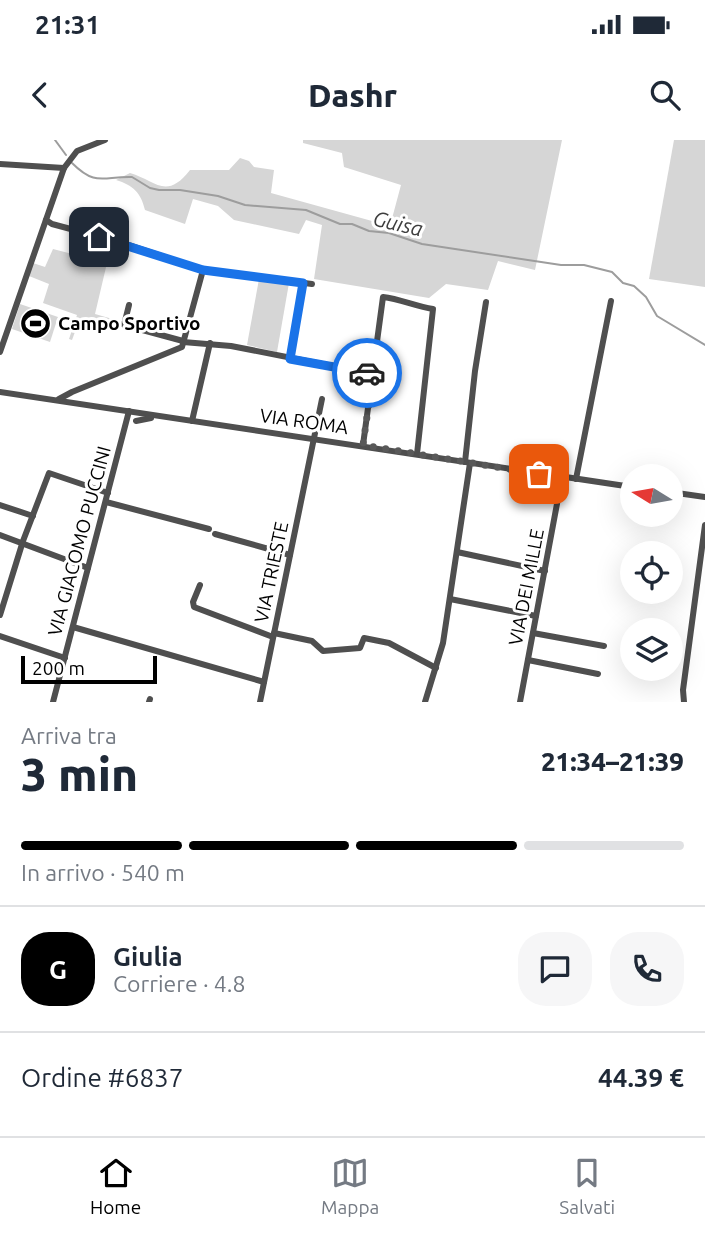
<!DOCTYPE html>
<html lang="it">
<head>
<meta charset="utf-8">
<style>
	:root { --surface:#fff; --page:#f6f6f7; --text:#1f2937; --muted:#747a83; --line:#e0e1e3; --accent:#000 }
	body { margin:0; font-family:Ubuntu,sans-serif; background:var(--page); color:var(--text); height:100vh; display:flex; flex-direction:column; font-size:26px; white-space:nowrap }
	* { box-sizing:border-box; margin:0 }
	p { font-size:23px; color:var(--muted) }
	.icon { flex:none; width:38px; height:38px; fill:none; stroke:currentColor; stroke-width:2; stroke-linecap:round; stroke-linejoin:round }
	.map { position:relative; height:562px; overflow:hidden }
	.sheet { display:flex; flex-direction:column; background:var(--surface); flex:1 }
	.sheet>* { flex:none }
	.needle { width:46px; rotate:281deg }
	.tools { position:absolute; left:620px; top:324px; display:grid; gap:14px }
	.tools a { display:grid; place-items:center; width:63px; height:63px; border-radius:50%; background:var(--surface); box-shadow:0 7px 28px #0002; font-size:35px }
	.scale { position:absolute; left:21px; bottom:18px; width:136px; box-sizing:border-box; padding-left:7px; border:4px solid #000; border-top:0; font-size:19px; line-height:24px; white-space:nowrap; color:#000; -webkit-text-stroke:5px #fff; paint-order:stroke }
	.pin { position:absolute; display:grid; place-items:center; width:60px; height:60px; color:#fff; margin:-30px; border-radius:14px; box-shadow:0 4px 10px #0006 }
	.courier { position:absolute; display:grid; place-items:center; width:70px; height:70px; margin:-35px; border:5px solid #1a73e8; border-radius:50%; background:#fff; color:#222; box-shadow:0 2px 9px #0007 }
	.overview em { font-style:normal; font-weight:800 }
	.overview div { display:flex; flex-direction:column-reverse }
	.overview { display:flex; align-items:center; justify-content:space-between; height:119px; padding:0 21px }
	h1 { font-size:46px; font-weight:800; line-height:52px }
	.bar { display:grid; grid-template-columns:repeat(4,1fr); gap:10px 7px; align-content:center; height:84px; padding:0 21px }
	.bar i { height:9px; border-radius:5px; background:var(--line) }
	.bar .current { background:var(--accent) }
	.bar p { grid-column:span 4 }
	.line { display:flex; align-items:center; gap:18px; padding:0 21px; border-top:2px solid var(--line) }
	.line div { flex:1 }
	.round { display:grid; place-items:center; flex:none; width:74px; height:74px; border-radius:28px; background:var(--page) }
	.status { display:flex; justify-content:space-between; align-items:center; height:49px; padding:0 35px; background:var(--surface); direction:ltr }
	.status svg { height:19px; fill:currentColor }
	header { display:flex; justify-content:space-between; align-items:center; height:91px; padding:0 21px; background:var(--surface); font-size:32px; font-weight:800 }
	.menu { display:flex; justify-content:space-around; align-items:center; height:98px; border-top:2px solid var(--line); background:var(--surface); font-size:19px; color:var(--muted) }
	.menu a { display:grid; justify-items:center; gap:4px }
	.menu .current { color:var(--accent) }
	.map>svg:first-child { display:block }
</style>
</head>
<body>
<div class="status"><b>21:31</b><svg viewBox="0 0 49 12"><path d="M0 12V9h3v3zM5 12V6h3v6zM10 12V3h3v9zM15 12V0h3v12zM26 1h20v11H26zM47 4h2v5h-2z"/></svg></div>
<header><svg class="icon" aria-label="back" viewBox="0 0 24 24"><path d="M15 5l-7 7 7 7"/></svg>Dashr<svg class="icon" aria-label="search" viewBox="0 0 24 24"><circle cx="10" cy="10" r="6"/><path d="M15 15l6 6"/></svg></header>
<div class="map">
<svg width="705" height="562" viewBox="0 0 705 562">
	<rect width="100%" height="100%" fill="#fff"/>
	<g fill="#d6d6d6">
		<path d="M303,0H562L535,130L498,121L488,150L446,144L429,158L314,139L322,85L306,80L299,94L234,80L218,66L193,59L185,84L145,70C141,53 133,45 116,40L130,33C155,40 166,61 190,30H229L240,18L249,21L254,27L274,30L271,53L390,86L401,45L344,27L342,13L303,3Z"/>
		<path d="M674,0H705V147L649,139Z"/>
		<path d="M53,109L107,123L95,174L116,180L115,186L101,182L99,188L79,181L72,200L69,199L77,175L43,163L49,144L29,136L33,123L45,127Z"/>
		<path d="M259,139L289,143L277,212L247,205Z"/>
		<path d="M20,164L58,177L50,202L12,189Z"/>
	</g>
	<g fill="none" stroke-linecap="round" stroke-linejoin="round">
		<g stroke="#9d9d9d" stroke-width="2">
			<path d="M55,0L66,15"/>
			<path d="M72,23C96,47 103,36 132,37L150,48L159,50H180L218,56L245,65L306,70L340,84H352L369,91L389,93L422,104L561,125H584L612,132L623,143L634,146L646,157L657,176L705,205"/>
		</g>
		<g stroke="#4f4f4f" stroke-width="6">
			<path d="M0,24L64,28"/>
			<path d="M46,80L52,84L123,103L203,130L312,144"/>
			<path d="M129,165L124,185L183,201"/>
			<path d="M183,202L231,206L373,234"/>
			<path d="M0,212L64,28L77,11L105,0"/>
			<path d="M290,219L303,143"/>
			<path d="M0,252L632,347"/>
			<path d="M59,259L72,252L182,207L203,130"/>
			<path d="M136,281L151,278"/>
			<path d="M192,281L210,203"/>
			<path d="M363,305L383,157C400,159 415,166 433,169L417,314"/>
			<path d="M465,322L475,231L486,162"/>
			<path d="M576,339L611,161"/>
			<path d="M670,352L705,357"/>
			<path d="M106,362L209,389"/>
			<path d="M0,365L33,376"/>
			<path d="M215,394L290,415"/>
			<path d="M0,395L88,428"/>
			<path d="M457,412L545,431"/>
			<path d="M200,445L193,462L194,467L273,497"/>
			<path d="M450,459L536,476"/>
			<path d="M0,475L23,401L49,333L108,353"/>
			<path d="M73,487L264,542"/>
			<path d="M274,493L312,501L323,511L360,508L364,498L389,503L436,528"/>
			<path d="M533,493L604,506"/>
			<path d="M0,496L65,518"/>
			<path d="M528,520L598,534"/>
			<path d="M53,562L129,271"/>
			<path d="M149,562L150,559"/>
			<path d="M260,562L322,259"/>
			<path d="M425,562L443,503L470,323"/>
			<path d="M520,562L562,337"/>
			<path d="M684,562L683,550L705,385"/>
		</g>
	</g>
	<g fill="none" stroke-linecap="round" stroke-linejoin="round">
		<path stroke="#595959" stroke-width="7" stroke-dasharray="0 12.6" d="M367,233L373,234L363,305L539,334"/>
		<path stroke="#1a73e8" stroke-width="9" d="M99,97L203,130L303,143L290,219L367,233"/>
	</g>
	<defs>
		<symbol id="stadium-disc" viewBox="-11 -11 22 22"><circle r="9.5" fill="#000" stroke="#fff"/><path d="M0-5a6.5 5 0 1 0 0 10a6.5 5 0 1 0 0-10ZM-3.5-1.8h7v3.6h-7Z" fill="#fff"/></symbol>
	</defs>
	<g fill-rule="evenodd">
		<use href="#stadium-disc" x="18" y="166" width="35" height="35"/>
	</g>
	<g text-anchor="middle" dominant-baseline="central" stroke-width="6" stroke-linejoin="round" paint-order="stroke">
		<g font-size="19" font-weight="bold" fill="#000" stroke="#fff" text-anchor="start">
			<text x="58" y="183">Campo Sportivo</text>
		</g>
		<g font-size="19" fill="#000" stroke="#fff">
			<text transform="translate(304 281) rotate(8)">VIA ROMA</text>
			<text transform="translate(79 401) rotate(-75)">VIA GIACOMO PUCCINI</text>
			<text transform="translate(271 432) rotate(-78)">VIA TRIESTE</text>
			<text transform="translate(526 447) rotate(-79)">VIA DEI MILLE</text>
		</g>
		<g font-size="21" font-style="italic" fill="#3e3e3e" stroke="#fff">
			<text transform="translate(398 83) rotate(13)">Guisa</text>
		</g>
	</g>
</svg>
<div class="tools">
<a><svg class="needle" viewBox="-14 -14 28 28"><path d="M0-13l5 13h-10z" fill="#e53935"/><path d="M0 13l5-13h-10z" fill="#747a83"/></svg></a>
<a><svg class="icon" aria-label="locate" viewBox="0 0 24 24"><circle cx="12" cy="12" r="6"/><path d="M12 2v4M12 18v4M2 12h4M18 12h4"/></svg></a>
<a><svg class="icon" aria-label="layers" viewBox="0 0 24 24"><path d="M12 4l9 5-9 5-9-5zM3 14l9 5 9-5"/></svg></a>
</div>
<div class="scale">200 m</div>
<div class="pin" style="left:539px;top:334px;background:#ea580c"><svg class="icon" aria-label="bag" viewBox="0 0 24 24"><path d="M5 8h14l-1 12H6zM9 8a3 3 0 0 1 6 0"/></svg></div>
<div class="pin" style="left:99px;top:97px;background:#1f2937"><svg class="icon" aria-label="home" viewBox="0 0 24 24"><path d="M3 11l9-7 9 7M6 9v11h12V9"/></svg></div>
<div class="courier" style="left:367px;top:233px"><svg class="icon" aria-label="car" viewBox="0 0 24 24"><path d="M5 17H2v-5l4-1 3-4h7l3 4 3 1v5h-3M9 17h6M6 11h13"/><circle cx="7" cy="17" r="2"/><circle cx="17" cy="17" r="2"/></svg></div>
</div>
<section class="sheet">
<div class="overview"><div><h1>3 min</h1><p>Arriva tra</p></div><em>21:34–21:39</em></div>
<div class="bar"><i class="current"></i><i class="current"></i><i class="current"></i><i></i><p>In arrivo · 540 m</p></div>
<div class="line" style="height:126px"><b class="round" style="background:var(--accent);color:#fff">G</b><div><b>Giulia</b><p>Corriere · 4.8</p></div><a class="round"><svg class="icon" aria-label="chat" viewBox="0 0 24 24"><path d="M4 5h16v11H9l-5 4z"/></svg></a><a class="round"><svg class="icon" aria-label="phone" viewBox="0 0 24 24"><path d="M5 4h4l2 5-3 2q2 4 5 5l2-3 5 2v4C11 20 4 13 5 4z"/></svg></a></div>
<div class="line" style="height:91px"><div>Ordine #6837</div><b>44.39 €</b></div>
</section>
<nav class="menu">
<a class="current"><svg class="icon" aria-label="home" viewBox="0 0 24 24"><path d="M3 11l9-7 9 7M6 9v11h12V9"/></svg>Home</a>
<a><svg class="icon" aria-label="map" viewBox="0 0 24 24"><path d="M3 6l6-2 6 2 6-2v14l-6 2-6-2-6 2zM9 4v14M15 6v14"/></svg>Mappa</a>
<a><svg class="icon" aria-label="saved" viewBox="0 0 24 24"><path d="M7 4h10v16l-5-4-5 4z"/></svg>Salvati</a>
</nav>
</body>
</html>
